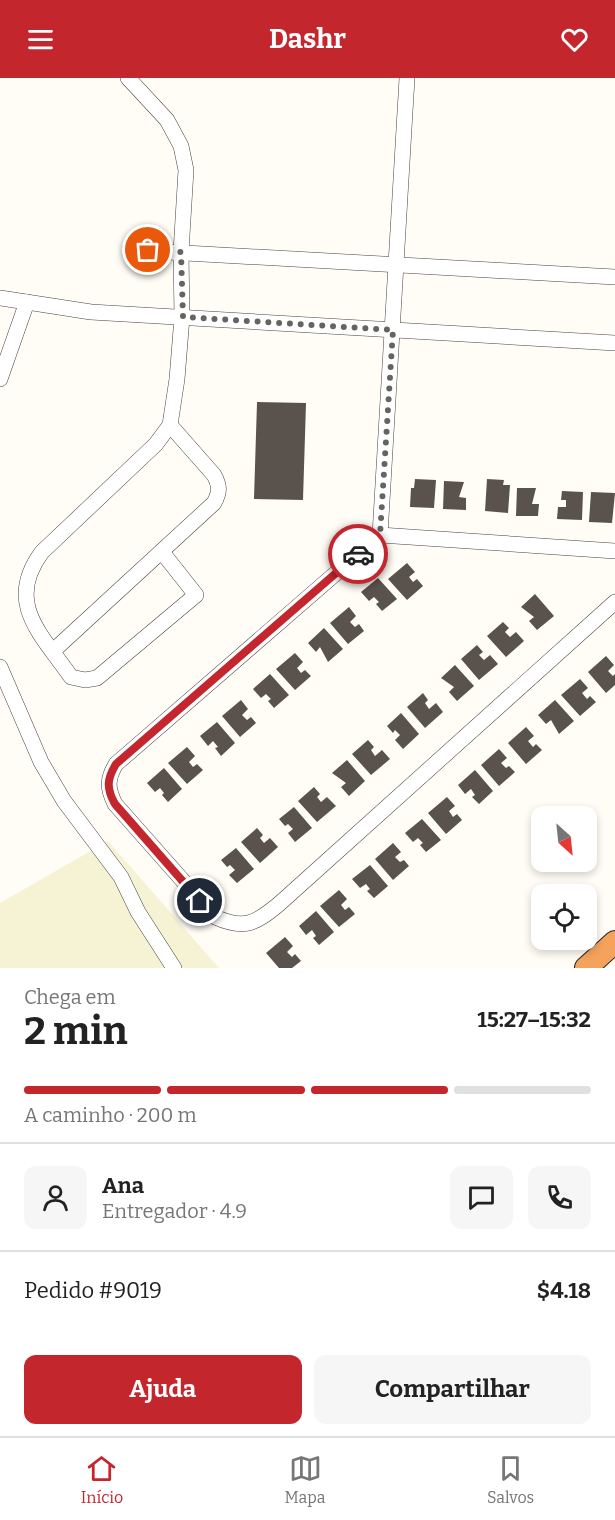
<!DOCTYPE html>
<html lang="pt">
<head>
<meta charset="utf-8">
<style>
	:root { --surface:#fff; --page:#f6f6f6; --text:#222; --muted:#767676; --line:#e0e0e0; --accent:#c4262e }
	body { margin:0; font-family:Bitter,serif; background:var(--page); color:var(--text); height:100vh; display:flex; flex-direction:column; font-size:22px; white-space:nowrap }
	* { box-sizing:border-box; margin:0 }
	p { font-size:20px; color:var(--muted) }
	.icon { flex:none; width:33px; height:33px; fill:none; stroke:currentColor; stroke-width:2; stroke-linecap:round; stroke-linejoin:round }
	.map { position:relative; height:890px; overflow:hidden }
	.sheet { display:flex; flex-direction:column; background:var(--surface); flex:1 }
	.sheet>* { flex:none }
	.needle { width:39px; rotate:153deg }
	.controls { position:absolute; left:531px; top:728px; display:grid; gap:12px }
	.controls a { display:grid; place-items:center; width:66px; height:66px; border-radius:12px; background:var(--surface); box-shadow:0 3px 9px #0003; font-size:30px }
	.pin { position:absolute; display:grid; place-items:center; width:51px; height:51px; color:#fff; margin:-26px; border:3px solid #fff; border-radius:50%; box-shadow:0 2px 6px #0007 }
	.courier { position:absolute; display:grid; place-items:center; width:60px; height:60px; margin:-30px; border:4px solid #c4262e; border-radius:50%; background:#fff; color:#222; box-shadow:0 2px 8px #0007 }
	.overview em { font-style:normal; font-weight:700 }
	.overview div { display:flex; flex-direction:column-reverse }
	.overview { display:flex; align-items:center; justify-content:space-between; height:102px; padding:0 24px }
	h1 { font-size:39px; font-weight:700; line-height:45px }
	.bar { display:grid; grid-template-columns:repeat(4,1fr); gap:9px 6px; align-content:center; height:72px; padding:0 24px }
	.bar i { height:8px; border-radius:4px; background:var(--line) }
	.bar .on { background:var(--accent) }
	.bar p { grid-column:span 4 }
	.line { display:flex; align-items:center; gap:15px; padding:0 24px; border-top:2px solid var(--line) }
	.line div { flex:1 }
	.round { display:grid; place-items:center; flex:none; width:63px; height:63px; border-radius:12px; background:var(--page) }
	.cta { display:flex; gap:12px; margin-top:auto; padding:12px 24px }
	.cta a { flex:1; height:69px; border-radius:12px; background:var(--accent); color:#fff; font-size:24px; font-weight:700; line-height:69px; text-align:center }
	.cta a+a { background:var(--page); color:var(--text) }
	header { display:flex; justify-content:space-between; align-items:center; height:78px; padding:0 24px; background:var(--accent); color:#fff; font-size:27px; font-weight:700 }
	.tab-bar { display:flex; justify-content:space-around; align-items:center; height:84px; border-top:2px solid var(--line); background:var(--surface); font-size:16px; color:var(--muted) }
	.tab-bar a { display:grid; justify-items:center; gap:3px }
	.tab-bar .on { color:var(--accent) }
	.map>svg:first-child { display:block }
</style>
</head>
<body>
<header><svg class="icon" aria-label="menu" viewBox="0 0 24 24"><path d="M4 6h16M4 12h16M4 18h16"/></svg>Dashr<svg class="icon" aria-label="heart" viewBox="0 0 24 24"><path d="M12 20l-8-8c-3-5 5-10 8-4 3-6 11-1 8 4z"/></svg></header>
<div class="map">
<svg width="615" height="890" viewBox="0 0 615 890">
	<rect width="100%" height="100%" fill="#fffdf5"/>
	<path fill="#f6f3d4" d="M108,763L219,890H0V825Z"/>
	<g fill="#5a524d">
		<path d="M257,324L306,325L303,422L254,421Z"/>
		<path d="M415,401L436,402L434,430L410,429L411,410H414Z"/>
		<path d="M487,401L504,402L503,407H510L508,435L485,433Z"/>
		<path d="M444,403L464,404L459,419L466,420V432L443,431Z"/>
		<path d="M517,410H536L532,426H539L538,438H516Z"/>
		<path d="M562,413L583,414L582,442L557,441L558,429H566V422H561Z"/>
		<path d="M591,414L615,415L612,445L589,444Z"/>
		<path d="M407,485L415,494L409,499L413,504L417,501L423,508L407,522L388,501Z"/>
		<path d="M378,500L397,521L382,533L376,526L379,524L374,519L369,523L361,514Z"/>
		<path d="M535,516L554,538L537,552L529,543L534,539L521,529Z"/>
		<path d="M349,529L356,538L350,544L355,549L359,546L364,553L348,566L330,545Z"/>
		<path d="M503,544L509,550L505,554L510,559L516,554L524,563L506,579L487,558Z"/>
		<path d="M324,550L343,571L328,584L320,569L316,574L308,565Z"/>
		<path d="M477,567L483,574L479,577L484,582L490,577L498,586L479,602L461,581Z"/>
		<path d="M295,575L303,584L297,590L301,595L305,592L311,598L295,612L276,591Z"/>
		<path d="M606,578L614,587L608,593L613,598L615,596V607L606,615L588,594Z"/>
		<path d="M455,587L474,608L457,623L449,614L454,609L441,600Z"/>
		<path d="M270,596L289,617L274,630L268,623L271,621L266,616L261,620L253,611Z"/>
		<path d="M580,601L588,610L582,615L587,621L590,618L596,624L580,638L561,617Z"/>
		<path d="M423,615L428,622L425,625L429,631L436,625L443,634L425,650L407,629Z"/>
		<path d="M241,622L248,631L242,637L247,642L251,639L256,645L240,659L222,638Z"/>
		<path d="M555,622L574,643L559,656L551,642L546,646L538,637Z"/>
		<path d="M401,635L419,656L403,671L395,662L400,657L395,652L393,655L387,648Z"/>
		<path d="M217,644L235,665L221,678L215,670L218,669L213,663L208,668L200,658Z"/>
		<path d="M526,649L534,658L528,663L533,669L536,666L542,672L526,686L508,665Z"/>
		<path d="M368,662L374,669L371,672L375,678L382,672L390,681L371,697L352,676Z"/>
		<path d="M187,669L195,678L189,684L193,689L197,686L203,692L187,706L168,685Z"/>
		<path d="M499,671L507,680L501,685L506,690L509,688L515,694L499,708L481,687Z"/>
		<path d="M347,682L365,703L349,718L341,709L346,705L332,695Z"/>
		<path d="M164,690L182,711L168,724L162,717L164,715L160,710L155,714L147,705Z"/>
		<path d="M475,692L493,713L479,726L472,719L475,717L471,711L465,716L458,707Z"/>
		<path d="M314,709L320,716L317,719L321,724L327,719L336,728L317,744L298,723Z"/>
		<path d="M447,719L455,728L449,733L453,739L457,736L462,742L446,756L428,735Z"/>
		<path d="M294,729L312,750L295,764L288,755L293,751L288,746L285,748L279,741Z"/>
		<path d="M422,741L441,762L426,774L420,767L423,765L418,760L413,764L405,755Z"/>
		<path d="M257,750L263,757L260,760L264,765L270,760L278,769L260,785L241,764Z"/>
		<path d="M393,765L401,774L395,779L400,784L404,782L409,788L393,802L375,781Z"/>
		<path d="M236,770L254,791L237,805L229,797L235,792L230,787L227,789L221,782Z"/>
		<path d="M370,787L388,808L374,820L367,813L370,811L366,806L360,810L352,801Z"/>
		<path d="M339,812L347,821L341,827L345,832L349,829L355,836L339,849L320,828Z"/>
		<path d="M316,833L334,854L319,867L313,860L316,858L312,852L306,857L299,848Z"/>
		<path d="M285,859L293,868L287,874L292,879L295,876L301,883L292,890H279L266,875Z"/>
	</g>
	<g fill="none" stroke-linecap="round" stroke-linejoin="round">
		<defs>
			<g id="minor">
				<path d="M128,0L167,42L181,68L186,92L181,174L182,239L177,301L170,347L156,366L42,474C4,525 42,557 71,599L85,602L97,600L196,517L162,474"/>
				<path d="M132,172L615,199"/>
				<path d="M0,220L91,234L615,265"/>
				<path d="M0,301L27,224"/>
				<path d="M380,457L407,0"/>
				<path d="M615,473L380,457L116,686C107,701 107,710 115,726L215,839C244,852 255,846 279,826L615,524"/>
				<path d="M53,573L214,425C220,414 220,408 214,397L170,347"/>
				<path d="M0,589L41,684L64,723L121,799L138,834L174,890"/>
			</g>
			<path id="highway" d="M586,890L615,864"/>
		</defs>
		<use href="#minor" stroke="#444" stroke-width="16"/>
		<use href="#highway" stroke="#222" stroke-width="24"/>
		<use href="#minor" stroke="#fff" stroke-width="15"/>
		<use href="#highway" stroke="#f5a25d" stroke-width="22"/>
	</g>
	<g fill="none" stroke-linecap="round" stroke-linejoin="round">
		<path stroke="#646461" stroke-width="6" stroke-dasharray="0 10.8" d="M148,172L181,174L183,239L393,252L380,457L358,476"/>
		<path stroke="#c4262e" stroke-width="8" d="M200,823L115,726C106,710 107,701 116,686L358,476"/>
	</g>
</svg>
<div class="controls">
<a><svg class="needle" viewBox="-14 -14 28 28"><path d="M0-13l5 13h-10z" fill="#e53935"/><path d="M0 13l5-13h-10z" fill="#767676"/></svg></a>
<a><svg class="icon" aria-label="locate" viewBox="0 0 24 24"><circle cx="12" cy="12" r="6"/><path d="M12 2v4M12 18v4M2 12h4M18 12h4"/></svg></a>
</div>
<div class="pin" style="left:148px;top:172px;background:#ea580c"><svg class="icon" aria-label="bag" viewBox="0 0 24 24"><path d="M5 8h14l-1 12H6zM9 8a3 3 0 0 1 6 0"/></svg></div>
<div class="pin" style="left:200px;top:823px;background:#1f2937"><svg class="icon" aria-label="home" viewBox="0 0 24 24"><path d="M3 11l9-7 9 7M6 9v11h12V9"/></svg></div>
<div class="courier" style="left:358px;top:476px"><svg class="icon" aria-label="car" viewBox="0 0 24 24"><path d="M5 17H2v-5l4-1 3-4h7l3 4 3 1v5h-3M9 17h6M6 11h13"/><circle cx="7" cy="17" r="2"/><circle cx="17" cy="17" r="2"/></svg></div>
</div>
<section class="sheet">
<div class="overview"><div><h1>2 min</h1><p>Chega em</p></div><em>15:27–15:32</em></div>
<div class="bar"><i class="on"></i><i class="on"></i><i class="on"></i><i></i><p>A caminho · 200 m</p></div>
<div class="line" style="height:108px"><a class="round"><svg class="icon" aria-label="person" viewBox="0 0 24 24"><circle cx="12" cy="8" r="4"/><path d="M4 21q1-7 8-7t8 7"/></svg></a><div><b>Ana</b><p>Entregador · 4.9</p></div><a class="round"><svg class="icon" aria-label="chat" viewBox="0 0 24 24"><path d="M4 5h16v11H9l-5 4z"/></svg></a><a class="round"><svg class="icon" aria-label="phone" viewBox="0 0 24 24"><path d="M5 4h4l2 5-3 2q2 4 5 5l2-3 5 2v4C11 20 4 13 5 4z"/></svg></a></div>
<div class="line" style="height:78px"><div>Pedido #9019</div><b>$4.18</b></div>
<div class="cta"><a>Ajuda</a><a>Compartilhar</a></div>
</section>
<nav class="tab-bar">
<a class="on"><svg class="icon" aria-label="home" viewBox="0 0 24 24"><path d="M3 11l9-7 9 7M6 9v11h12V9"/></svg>Início</a>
<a><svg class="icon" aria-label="map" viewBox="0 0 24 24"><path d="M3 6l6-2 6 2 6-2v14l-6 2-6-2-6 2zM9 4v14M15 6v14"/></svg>Mapa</a>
<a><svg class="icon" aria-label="saved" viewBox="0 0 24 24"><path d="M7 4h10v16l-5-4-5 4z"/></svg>Salvos</a>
</nav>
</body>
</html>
